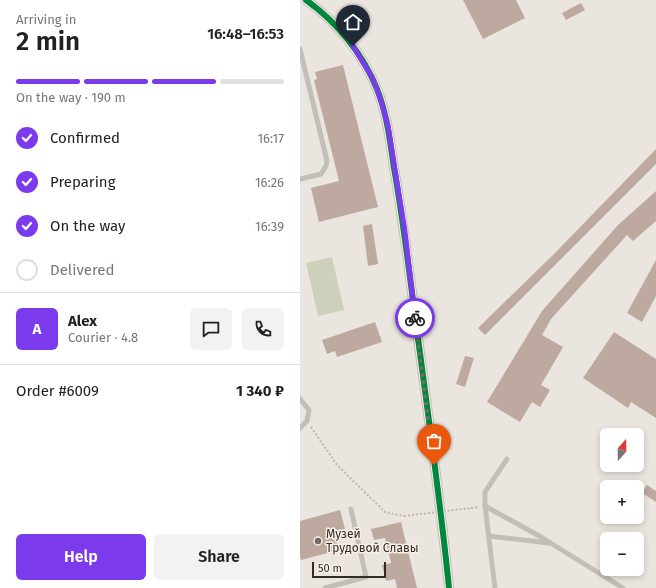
<!DOCTYPE html>
<html lang="en">
<head>
<meta charset="utf-8">
<style>
	:root { --surface:#fff; --page:#f2f2f2; --text:#222; --muted:#767676; --line:#e0e0e0; --accent:#7c3aed }
	body { margin:0; font-family:"Fira Sans",sans-serif; background:var(--page); color:var(--text); height:100vh; display:flex; flex-direction:column; font-size:15px; white-space:nowrap }
	* { box-sizing:border-box; margin:0 }
	p { font-size:13px; color:var(--muted) }
	.icon { flex:none; width:22px; height:22px; fill:none; stroke:currentColor; stroke-width:2; stroke-linecap:round; stroke-linejoin:round }
	.map { position:relative; flex:1; overflow:hidden }
	.details { display:flex; flex-direction:column; background:var(--surface); width:300px }
	.details>* { flex:none }
	.needle { width:26px; rotate:20deg }
	.tools { position:absolute; left:300px; top:428px; display:grid; gap:8px }
	.tools a { display:grid; place-items:center; width:44px; height:44px; border-radius:6px; background:var(--surface); box-shadow:0 2px 6px #0003; font-size:20px }
	.scale { position:absolute; left:12px; bottom:10px; width:74px; box-sizing:border-box; padding-left:4px; border:2px solid #342b27; border-top:0; font-size:11px; line-height:14px; white-space:nowrap; color:#342b27; -webkit-text-stroke:3px #f8f0e6; paint-order:stroke }
	.pin { position:absolute; display:grid; place-items:center; width:34px; height:34px; color:#fff; margin:-41px -17px; border-radius:50% 50% 50% 0; rotate:-45deg; box-shadow:0 0 4px #0007 }
	.pin .icon { rotate:45deg }
	.courier { position:absolute; display:grid; place-items:center; width:40px; height:40px; margin:-20px; border:3px solid #7c3aed; border-radius:50%; background:#fff; color:#222; box-shadow:0 1px 5px #0007 }
	.head em { font-style:normal; font-weight:600 }
	.head div { display:flex; flex-direction:column-reverse }
	.head { display:flex; align-items:center; justify-content:space-between; height:68px; padding:0 16px }
	h1 { font-size:26px; font-weight:600; line-height:30px }
	.bar { display:grid; grid-template-columns:repeat(4,1fr); gap:6px 4px; align-content:center; height:48px; padding:0 16px }
	.bar i { height:5px; border-radius:3px; background:var(--line) }
	.bar .on { background:var(--accent) }
	.bar p { grid-column:span 4 }
	.line { display:flex; align-items:center; gap:10px; padding:0 16px; border-top:1px solid var(--line) }
	.line div { flex:1 }
	.round { display:grid; place-items:center; flex:none; width:42px; height:42px; border-radius:6px; background:var(--page) }
	ol { padding:0 16px; list-style:none }
	li { display:flex; align-items:center; gap:12px; height:44px }
	li p { margin-inline-start:auto }
	li .icon { padding:4px; border-radius:50%; background:var(--accent); color:#fff; stroke-width:4 }
	li:last-child { color:var(--muted) }
	li i { width:22px; height:22px; border:2px solid var(--line); border-radius:50% }
	.primary-button { display:flex; gap:8px; margin-top:auto; padding:8px 16px }
	.primary-button a { flex:1; height:46px; border-radius:6px; background:var(--accent); color:#fff; font-size:16px; font-weight:600; line-height:46px; text-align:center }
	.primary-button a+a { background:var(--page); color:var(--text) }
	main { display:flex; flex:1; min-height:0 }
	.map>svg:first-child { display:block }
</style>
</head>
<body>
<main>
<section class="details">
<div class="head"><div><h1>2 min</h1><p>Arriving in</p></div><em>16:48–16:53</em></div>
<div class="bar"><i class="on"></i><i class="on"></i><i class="on"></i><i></i><p>On the way · 190 m</p></div>
<ol>
<li><svg class="icon" aria-label="check" viewBox="0 0 24 24"><path d="M5 12l5 5 9-10"/></svg>Confirmed<p>16:17</p></li>
<li><svg class="icon" aria-label="check" viewBox="0 0 24 24"><path d="M5 12l5 5 9-10"/></svg>Preparing<p>16:26</p></li>
<li><svg class="icon" aria-label="check" viewBox="0 0 24 24"><path d="M5 12l5 5 9-10"/></svg>On the way<p>16:39</p></li>
<li><i></i>Delivered</li>
</ol>
<div class="line" style="height:72px"><b class="round" style="background:var(--accent);color:#fff">A</b><div><b>Alex</b><p>Courier · 4.8</p></div><a class="round"><svg class="icon" aria-label="chat" viewBox="0 0 24 24"><path d="M4 5h16v11H9l-5 4z"/></svg></a><a class="round"><svg class="icon" aria-label="phone" viewBox="0 0 24 24"><path d="M5 4h4l2 5-3 2q2 4 5 5l2-3 5 2v4C11 20 4 13 5 4z"/></svg></a></div>
<div class="line" style="height:52px"><div>Order #6009</div><b>1 340 ₽</b></div>
<div class="primary-button"><a>Help</a><a>Share</a></div>
</section>
<div class="map">
<svg width="356" height="588" viewBox="0 0 356 588">
	<rect width="100%" height="100%" fill="#ebe5df"/>
	<path fill="#cdd0ba" d="M32,257L44,310L18,316L6,263Z"/>
	<g fill="#bea9a1">
		<path d="M163,0H216L225,18L183,39Z"/>
		<path d="M281,3L285,10L266,20L262,13Z"/>
		<path d="M43,65L78,207L19,222L11,188L39,181L14,80L17,79L15,72Z"/>
		<path d="M356,149V164L185,335L178,328L253,255Z"/>
		<path d="M356,191V221L333,241L327,235L251,319L242,335L263,347L241,385L250,390L240,407L232,402L220,422L187,402L242,311L318,225Z"/>
		<path d="M72,224L78,264L68,266L63,226Z"/>
		<path d="M356,260V296L342,322L327,313Z"/>
		<path d="M75,322L82,342L37,357L35,351L27,354L22,340Z"/>
		<path d="M314,332L356,359V418L331,402L328,408L283,378Z"/>
		<path d="M165,356L174,358L165,387L156,384Z"/>
		<path d="M347,485L356,491V502L342,493Z"/>
		<path d="M40,510L45,529L34,532L39,550L1,560L0,556V521Z"/>
		<path d="M101,522L117,588H97L95,579L86,581L82,565L91,563L85,538L74,540L71,529Z"/>
	</g>
	<g fill="none" stroke-linecap="round" stroke-linejoin="round">
		<g stroke="#bdb6b1" stroke-width="2" stroke-dasharray="2 2" stroke-linecap="butt">
			<path d="M11,427L37,465L85,512L104,516"/>
			<path d="M171,508L178,507"/>
		</g>
		<g stroke="#c4beb9" stroke-width="5">
			<path d="M0,49L27,161L26,166L21,174L0,179"/>
			<path d="M0,399L9,410L7,421L0,428"/>
			<path d="M185,506L241,537L323,588"/>
			<path d="M189,536L249,543"/>
			<path d="M25,588L66,577L51,509"/>
			<path d="M195,588L185,506V492L207,459"/>
		</g>
		<path stroke="#c4beb9" stroke-width="10" d="M6,0C37,22 63,54 77,89C87,114 90,141 94,168C101,207 106,246 111,285C124,386 139,487 149,588"/>
		<path stroke="#bdb6b1" stroke-width="2" stroke-dasharray="2 2" stroke-linecap="butt" d="M104,516L171,508"/>
		<defs>
			<path id="cycleway" d="M6,0C37,22 63,54 77,89C87,114 90,141 94,168C101,207 106,246 111,285C124,386 139,487 149,588"/>
		</defs>
		<use href="#cycleway" stroke="#f8f0e6" stroke-width="8"/>
		<use href="#cycleway" stroke="#00873e" stroke-width="6"/>
	</g>
	<g fill="none" stroke-linecap="round" stroke-linejoin="round">
		<path stroke="#746c67" stroke-width="4" stroke-dasharray="0 7.2" d="M115,318L134,465"/>
		<path stroke="#7c3aed" stroke-width="5" d="M53,46L73,79L82,104L88,126L105,232L115,318"/>
	</g>
	<circle fill="#746c67" stroke="#f8f0e6" stroke-width="1.5" cx="18" cy="541" r="4"/>
	<g text-anchor="middle" dominant-baseline="central" stroke-width="3" stroke-linejoin="round" paint-order="stroke">
		<g font-size="12" fill="#342b27" stroke="#f8f0e6" text-anchor="start">
			<text x="26" y="534">Музей<tspan x="26" dy="14">Трудовой Славы</tspan></text>
		</g>
	</g>
</svg>
<div class="tools">
<a><svg class="needle" viewBox="-14 -14 28 28"><path d="M0-13l5 13h-10z" fill="#e53935"/><path d="M0 13l5-13h-10z" fill="#767676"/></svg></a>
<a>+</a>
<a>−</a>
</div>
<div class="scale">50 m</div>
<div class="pin" style="left:134px;top:465px;background:#ea580c"><svg class="icon" aria-label="bag" viewBox="0 0 24 24"><path d="M5 8h14l-1 12H6zM9 8a3 3 0 0 1 6 0"/></svg></div>
<div class="pin" style="left:53px;top:46px;background:#1f2937"><svg class="icon" aria-label="home" viewBox="0 0 24 24"><path d="M3 11l9-7 9 7M6 9v11h12V9"/></svg></div>
<div class="courier" style="left:115px;top:318px"><svg class="icon" aria-label="bike" viewBox="0 0 24 24"><circle cx="6" cy="16" r="4"/><circle cx="18" cy="16" r="4"/><path d="M6 16l4-8h5l3 8M10 8l3 8H6M13 5h3"/></svg></div>
</div>
</main>
</body>
</html>
